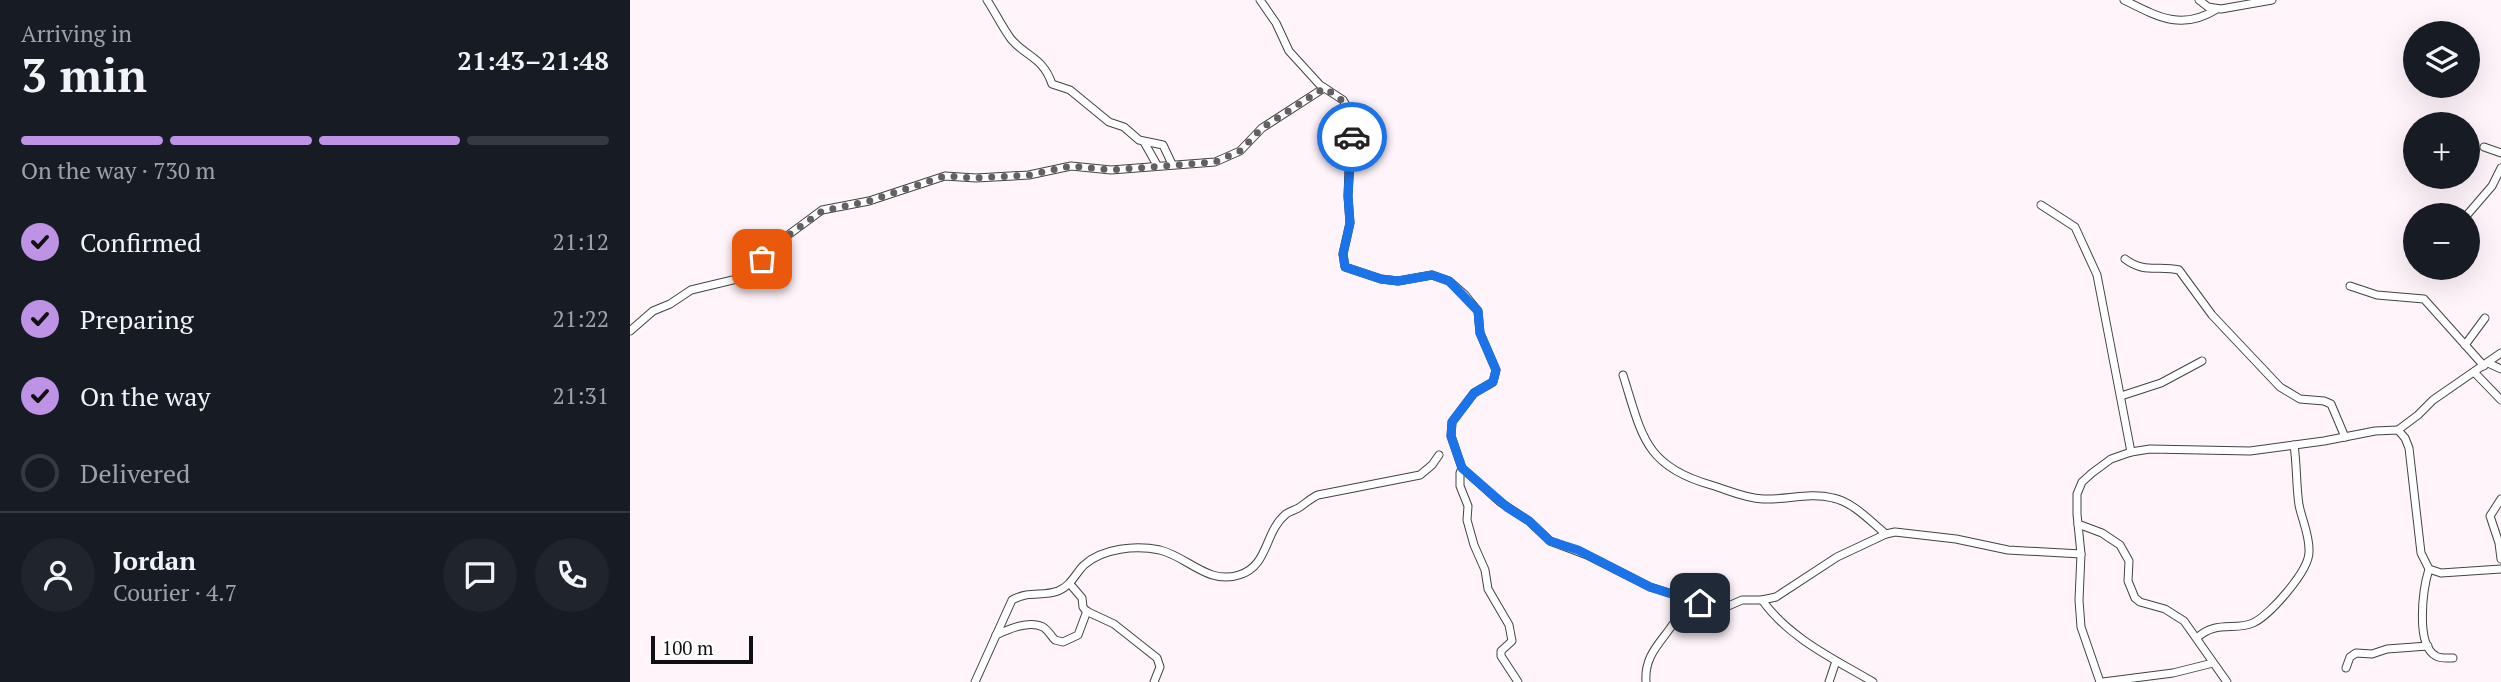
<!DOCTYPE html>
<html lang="en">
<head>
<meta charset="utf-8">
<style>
	:root { --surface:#171b24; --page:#20242c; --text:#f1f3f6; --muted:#9ea1a6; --line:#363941; --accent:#be92e4 }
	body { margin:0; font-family:"PT Serif",serif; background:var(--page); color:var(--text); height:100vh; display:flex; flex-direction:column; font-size:26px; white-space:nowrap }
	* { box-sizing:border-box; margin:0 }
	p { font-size:23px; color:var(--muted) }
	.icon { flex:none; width:38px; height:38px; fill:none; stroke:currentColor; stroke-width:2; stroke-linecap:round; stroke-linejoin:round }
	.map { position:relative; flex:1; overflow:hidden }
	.side { display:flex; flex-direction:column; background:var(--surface); width:630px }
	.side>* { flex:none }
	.fabs { position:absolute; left:1773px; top:21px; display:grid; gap:14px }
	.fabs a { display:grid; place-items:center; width:77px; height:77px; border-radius:50%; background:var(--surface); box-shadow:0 7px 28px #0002; font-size:35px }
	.scale { position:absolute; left:21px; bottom:18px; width:102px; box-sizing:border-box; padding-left:7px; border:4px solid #101010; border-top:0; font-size:19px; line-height:24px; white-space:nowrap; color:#101010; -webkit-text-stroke:5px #fff; paint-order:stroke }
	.pin { position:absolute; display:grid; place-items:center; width:60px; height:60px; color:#fff; margin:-30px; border-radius:14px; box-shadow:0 4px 10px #0006 }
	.courier { position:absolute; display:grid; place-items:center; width:70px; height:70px; margin:-35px; border:5px solid #1a73e8; border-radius:50%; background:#fff; color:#222; box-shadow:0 2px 9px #0007 }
	.overview em { font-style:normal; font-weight:800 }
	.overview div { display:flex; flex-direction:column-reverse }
	.overview { display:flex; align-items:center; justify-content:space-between; height:119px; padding:0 21px }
	h1 { font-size:46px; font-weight:800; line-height:52px }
	.bar { display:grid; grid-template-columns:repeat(4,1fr); gap:10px 7px; align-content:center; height:84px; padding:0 21px }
	.bar i { height:9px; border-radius:5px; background:var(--line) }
	.bar .selected { background:var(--accent) }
	.bar p { grid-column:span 4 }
	.line { display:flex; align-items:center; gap:18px; padding:0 21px; border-top:2px solid var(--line) }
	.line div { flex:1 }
	.round { display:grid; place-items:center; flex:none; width:74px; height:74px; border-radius:37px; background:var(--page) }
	ol { padding:0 21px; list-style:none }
	li { display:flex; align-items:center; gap:21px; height:77px }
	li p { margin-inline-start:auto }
	li .icon { padding:7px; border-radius:50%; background:var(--accent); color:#111; stroke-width:4 }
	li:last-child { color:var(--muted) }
	li i { width:38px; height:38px; border:4px solid var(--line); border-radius:50% }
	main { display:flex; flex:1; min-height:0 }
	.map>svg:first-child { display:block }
</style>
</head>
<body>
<main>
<section class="side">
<div class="overview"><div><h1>3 min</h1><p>Arriving in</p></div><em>21:43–21:48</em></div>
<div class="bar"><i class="selected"></i><i class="selected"></i><i class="selected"></i><i></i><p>On the way · 730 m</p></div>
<ol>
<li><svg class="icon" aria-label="check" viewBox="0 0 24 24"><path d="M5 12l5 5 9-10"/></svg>Confirmed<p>21:12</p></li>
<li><svg class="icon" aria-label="check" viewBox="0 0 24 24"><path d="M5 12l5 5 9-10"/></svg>Preparing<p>21:22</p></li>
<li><svg class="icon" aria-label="check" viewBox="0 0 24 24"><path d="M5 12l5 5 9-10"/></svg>On the way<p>21:31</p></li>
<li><i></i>Delivered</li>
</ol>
<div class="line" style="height:126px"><a class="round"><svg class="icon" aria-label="person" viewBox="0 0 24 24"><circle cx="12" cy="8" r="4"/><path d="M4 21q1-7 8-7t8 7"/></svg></a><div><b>Jordan</b><p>Courier · 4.7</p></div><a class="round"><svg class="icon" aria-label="chat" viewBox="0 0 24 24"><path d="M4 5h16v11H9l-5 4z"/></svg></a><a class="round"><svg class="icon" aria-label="phone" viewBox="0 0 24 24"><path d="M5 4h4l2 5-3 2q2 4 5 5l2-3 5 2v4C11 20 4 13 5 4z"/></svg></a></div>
</section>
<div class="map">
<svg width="1871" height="682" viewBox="0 0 1871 682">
	<rect width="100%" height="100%" fill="#fff4fa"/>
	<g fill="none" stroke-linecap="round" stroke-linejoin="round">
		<defs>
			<g id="minor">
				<path d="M357,0C365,12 372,27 381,39C396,57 413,57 422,84L440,90L479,122L494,127L509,140L533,145L542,164"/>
				<path d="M630,0L646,23L659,51L690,85L713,100L721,114L718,196L720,223L713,254L715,267L751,279L768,281L802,275L819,281L835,295L848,311L850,333L866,370L863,382L844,393L822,422L821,436L832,468L870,502L899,521L920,541L957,555L1020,587L1087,608L1096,607L1112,600H1132L1146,597L1207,557L1256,534L1265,532L1326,539L1378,550L1451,554"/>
				<path d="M1494,0C1528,17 1552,31 1587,9"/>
				<path d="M1569,0L1578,7L1591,9L1642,0"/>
				<path d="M514,142L527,165"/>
				<path d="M1854,147L1871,153"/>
				<path d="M1411,205L1445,227L1467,275L1501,452"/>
				<path d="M1837,215L1862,186L1871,168"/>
				<path d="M1495,259C1515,274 1528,265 1549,270L1582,315L1650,387L1670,399L1694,401L1701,404L1715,437"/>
				<path d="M1720,286L1747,295L1794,299L1854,366"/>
				<path d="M0,331L23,311L40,304L61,290L111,278L117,274L146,244L192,210L239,201L315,176L346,178L399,175L441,166L481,170L585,162L610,151L632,128L694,88"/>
				<path d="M1835,345L1855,318"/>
				<path d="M1858,363L1871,369"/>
				<path d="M1844,372L1871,400"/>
				<path d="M993,375C1012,435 1014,466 1081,485C1098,490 1114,498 1133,499C1156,500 1180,492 1203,498C1223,502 1240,521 1256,534"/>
				<path d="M1491,396L1531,383L1572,361"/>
				<path d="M1768,430L1788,415L1803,400L1871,353"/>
				<path d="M832,468L830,473V486L838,506L837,520L844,545L855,570L858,589L879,625L882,641L871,651V656L888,682"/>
				<path d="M1871,499L1860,516L1869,543L1871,559"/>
				<path d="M1448,524L1472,533L1490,545L1499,561L1498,581L1505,598L1510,602L1535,609L1554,621L1597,682"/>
				<path d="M1799,569C1793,588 1785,645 1806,656C1811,659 1818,658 1823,658"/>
				<path d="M440,584L452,598L453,607L456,611L484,624L527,658L530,667L524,682"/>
				<path d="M1132,600C1159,638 1204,659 1243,682"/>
				<path d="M366,635C379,629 399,620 413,627C418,630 421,636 425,640L433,642L448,635L457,611"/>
				<path d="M1567,638C1585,620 1605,631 1623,623C1640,615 1679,571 1679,552C1680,536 1672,520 1669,505C1666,485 1667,465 1664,445"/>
				<path d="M1716,668L1720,657L1726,653L1742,654L1757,649L1798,646"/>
				<path d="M345,682L382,600C401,590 411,597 428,591C441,586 445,574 454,565C473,548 506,545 530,550C558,557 578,585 609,575C639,566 634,532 656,514C660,511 666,510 670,507C676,503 681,498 688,495L790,475L802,465L809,455"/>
				<path d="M1016,682C1014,654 1032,642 1045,621C1050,614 1052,607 1056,600"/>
				<path d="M1199,682L1206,661"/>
				<path d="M1470,682L1451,627L1449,600L1451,554L1447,514V494L1452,482L1462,473L1481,459L1501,452L1520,449L1620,451L1694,441L1745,431L1768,430L1775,438L1779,448L1791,553L1799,569L1811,573L1871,569"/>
				<path d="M1473,682L1543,673L1583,663"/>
			</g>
		</defs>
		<use href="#minor" stroke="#434343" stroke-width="9"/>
		<use href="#minor" stroke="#fff" stroke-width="7"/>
	</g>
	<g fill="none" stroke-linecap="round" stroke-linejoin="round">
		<path stroke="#646062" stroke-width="7" stroke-dasharray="0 12.6" d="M132,259L146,244L192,211L239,201L315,176L346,178L399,175L441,166L481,170L585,162L610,151L632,128L694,88C718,102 723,109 722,137"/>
		<path stroke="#1a73e8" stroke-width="9" d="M722,137L718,196L720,223L713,254L715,267L751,279L768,281L802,275L819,281L848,311L850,333L866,370L863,382L844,393L822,422L821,436L832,468L878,508L899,521L920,541L948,550L1020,587L1070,603"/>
	</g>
</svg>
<div class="fabs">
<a><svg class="icon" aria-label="layers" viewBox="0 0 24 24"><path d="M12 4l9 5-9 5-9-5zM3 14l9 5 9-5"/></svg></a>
<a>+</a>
<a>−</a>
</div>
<div class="scale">100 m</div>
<div class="pin" style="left:132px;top:259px;background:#ea580c"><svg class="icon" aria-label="bag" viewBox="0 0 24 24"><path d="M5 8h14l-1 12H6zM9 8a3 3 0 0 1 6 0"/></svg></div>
<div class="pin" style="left:1070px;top:603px;background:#1f2937"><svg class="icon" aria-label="home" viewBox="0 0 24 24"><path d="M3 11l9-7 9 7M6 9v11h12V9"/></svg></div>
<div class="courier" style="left:722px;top:137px"><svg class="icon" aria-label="car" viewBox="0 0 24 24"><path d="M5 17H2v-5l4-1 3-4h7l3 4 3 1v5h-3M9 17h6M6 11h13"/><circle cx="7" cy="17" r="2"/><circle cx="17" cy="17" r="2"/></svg></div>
</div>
</main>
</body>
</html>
